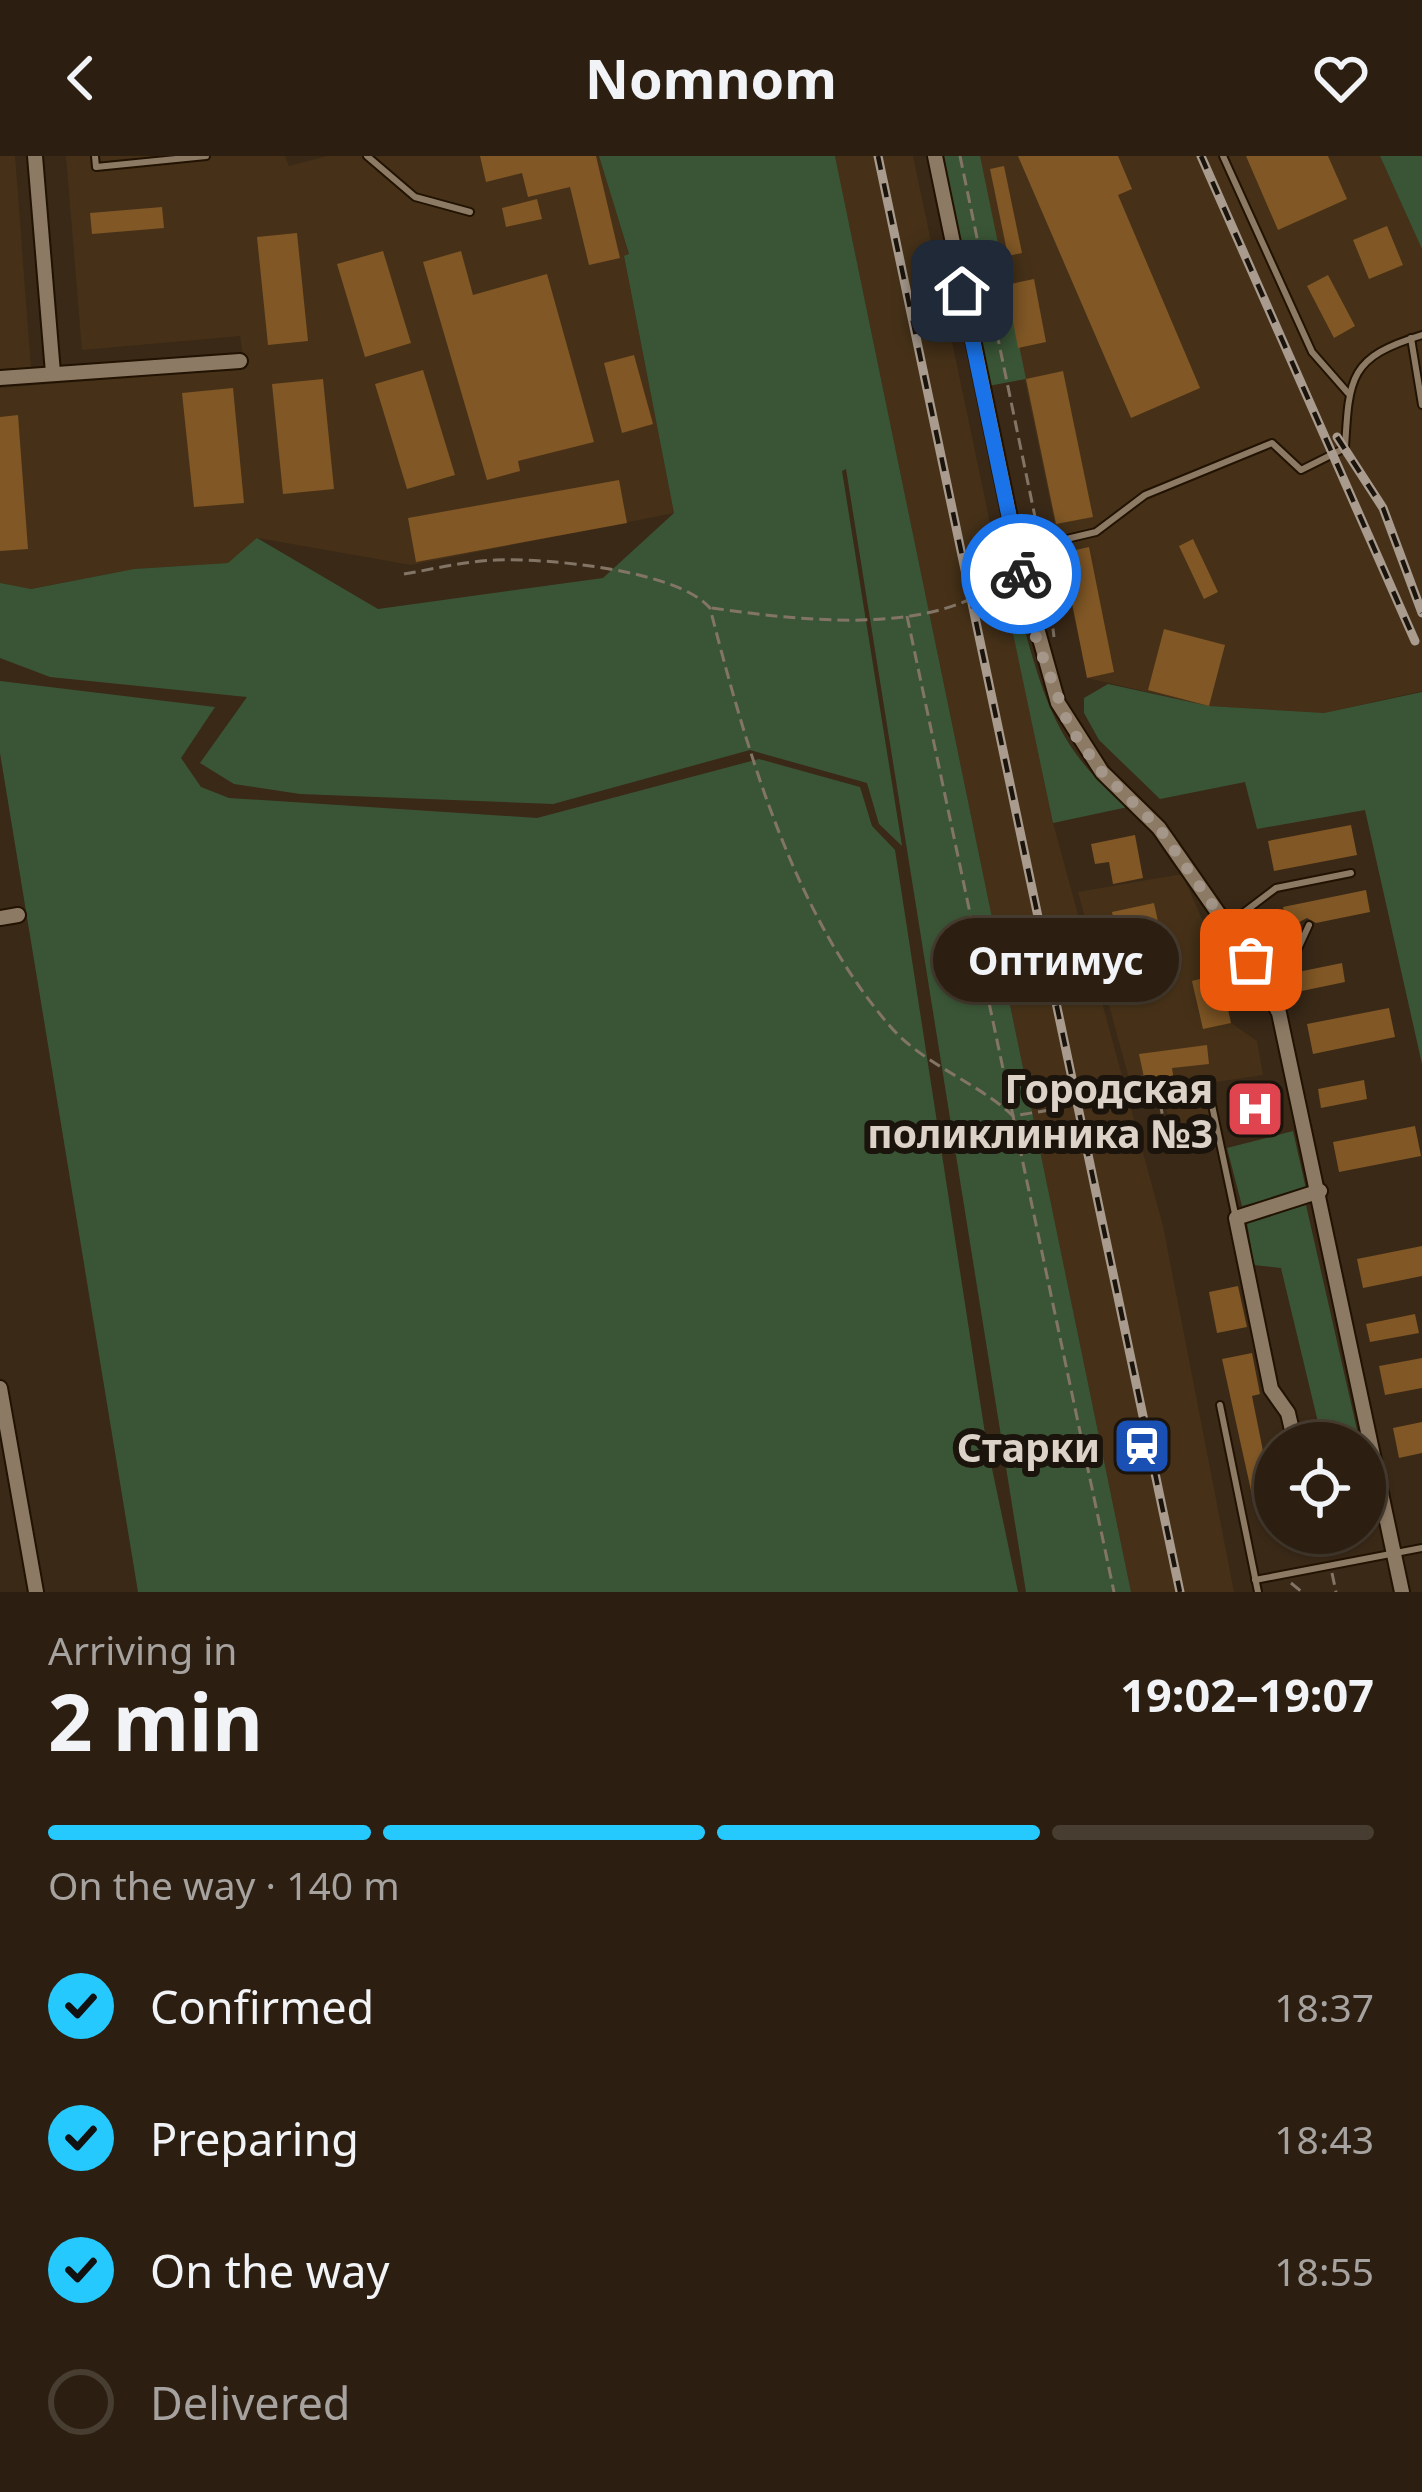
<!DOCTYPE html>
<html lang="en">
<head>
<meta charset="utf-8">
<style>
	:root { --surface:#2c1f11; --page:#382c1f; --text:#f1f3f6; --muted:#a6a29f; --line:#483d31; --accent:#25c9fe }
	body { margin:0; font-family:"Noto Sans",sans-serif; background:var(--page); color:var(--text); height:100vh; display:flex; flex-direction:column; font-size:45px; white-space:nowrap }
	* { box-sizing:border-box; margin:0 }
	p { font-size:39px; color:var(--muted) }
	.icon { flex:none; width:66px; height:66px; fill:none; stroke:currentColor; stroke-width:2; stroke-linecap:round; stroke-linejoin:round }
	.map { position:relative; height:1436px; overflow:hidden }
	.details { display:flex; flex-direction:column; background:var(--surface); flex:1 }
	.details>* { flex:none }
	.controls { position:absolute; left:1254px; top:1266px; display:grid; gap:24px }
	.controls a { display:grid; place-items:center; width:132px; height:132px; border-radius:50%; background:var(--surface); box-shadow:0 3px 9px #0004,0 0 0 3px var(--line); font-size:60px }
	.pin { position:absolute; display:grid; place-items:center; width:102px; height:102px; color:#fff; margin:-51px; border-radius:24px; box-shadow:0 6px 18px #0006 }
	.courier { position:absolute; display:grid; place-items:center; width:120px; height:120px; margin:-60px; border:9px solid #1a73e8; border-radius:50%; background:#fff; color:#222; box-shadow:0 3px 15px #0007 }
	.bubble { position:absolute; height:84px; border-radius:42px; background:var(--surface); box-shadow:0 3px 9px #0004,0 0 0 3px var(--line); font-size:39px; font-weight:700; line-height:84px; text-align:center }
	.headline em { font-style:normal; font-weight:700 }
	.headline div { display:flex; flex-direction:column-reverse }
	.headline { display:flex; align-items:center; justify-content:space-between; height:204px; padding:0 48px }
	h1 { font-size:78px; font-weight:700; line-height:90px }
	.bar { display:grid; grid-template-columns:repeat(4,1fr); gap:18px 12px; align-content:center; height:144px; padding:0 48px }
	.bar i { height:15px; border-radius:9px; background:var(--line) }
	.bar .selected { background:var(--accent) }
	.bar p { grid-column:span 4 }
	ol { padding:0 48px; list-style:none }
	li { display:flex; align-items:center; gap:36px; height:132px }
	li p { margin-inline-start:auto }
	li .icon { padding:12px; border-radius:50%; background:var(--accent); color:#111; stroke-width:4 }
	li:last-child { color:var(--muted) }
	li i { width:66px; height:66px; border:6px solid var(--line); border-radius:50% }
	header { display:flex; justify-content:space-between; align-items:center; height:156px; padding:0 48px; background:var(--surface); font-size:54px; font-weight:700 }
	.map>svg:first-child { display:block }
</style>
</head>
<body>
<header><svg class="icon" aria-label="back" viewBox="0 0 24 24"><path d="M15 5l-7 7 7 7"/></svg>Nomnom<svg class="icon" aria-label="heart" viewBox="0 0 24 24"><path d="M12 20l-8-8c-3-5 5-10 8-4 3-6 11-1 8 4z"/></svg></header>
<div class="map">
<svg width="1422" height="1436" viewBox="0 0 1422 1436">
	<rect width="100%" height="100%" fill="#3a2917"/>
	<g fill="#463118">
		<path d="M0,0H15L31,213L0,215Z"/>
		<path d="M66,0H285L289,10L327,0H599L629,99L624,101L674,357L411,409L258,382L229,407L134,413L30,433L0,427V232L245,212L240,180L82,194Z"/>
		<path d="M835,0H913L1053,667L1163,1070L1234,1436H1131Z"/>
		<path d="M978,0H1380L1422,93V535L1324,557L1209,550L1087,522Z"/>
		<path d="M1182,718L1214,790L1231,867L1257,885L1263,919L1202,928L1212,972L1172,976L1161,934L1133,937L1078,736Z"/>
	</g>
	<g fill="#3a5536">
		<path d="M599,0H835L1131,1436H1026L846,313L842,315L902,690L879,668L867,627L750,594L553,648L300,638L234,628L200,607L247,541L50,521L0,502V427L31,433L134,413L228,407L257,382L378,453L603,422L674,357L624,100L629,98Z"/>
		<path d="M944,0H980L1026,223L988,230Z"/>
		<path d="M1380,0H1422V93Z"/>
		<path d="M1004,435L1014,437C1041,527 1049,589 1128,651L1053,667Z"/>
		<path d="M0,525L215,551L181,602L201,631L229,642L537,662L759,603L860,631L872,670L895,694L986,1284L1018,1436H138L0,597Z"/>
		<path d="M1108,528L1209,550L1324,557L1422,536V908L1365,654L1257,673L1245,626L1160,643L1099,584L1084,557V542Z"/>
		<path d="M1293,975L1306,1033L1242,1050L1227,992Z"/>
		<path d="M1306,1049L1360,1287H1323L1281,1112L1254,1109L1247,1067Z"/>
	</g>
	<g fill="#805725">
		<path d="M480,0H596L620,102L589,109L570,31L528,41L522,17L486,26Z"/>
		<path d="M1018,0H1118L1132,33L1118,39L1200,232L1131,262Z"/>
		<path d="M1246,0H1328L1347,43L1278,74Z"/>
		<path d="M1004,10L1022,97L1008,100L990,13Z"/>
		<path d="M537,43L542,63L506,71L502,52Z"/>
		<path d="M162,51L164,72L92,78L90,57Z"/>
		<path d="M1387,70L1403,109L1369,123L1353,84Z"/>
		<path d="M297,77L308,185L268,189L257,81Z"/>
		<path d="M383,95L411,187L365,201L337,108Z"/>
		<path d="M461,95L473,139L547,118L594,286L518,305L520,315L487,324L423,106Z"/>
		<path d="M1328,119L1355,170L1334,182L1307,130Z"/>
		<path d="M1034,123L1046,186L1018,192L1006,129Z"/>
		<path d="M634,199L653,268L622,277L604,207Z"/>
		<path d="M423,214L455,319L407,333L375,228Z"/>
		<path d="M1063,215L1093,361L1056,368L1026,223Z"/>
		<path d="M323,223L334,333L283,338L272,228Z"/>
		<path d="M233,232L244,347L194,351L182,237Z"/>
		<path d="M18,259L28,393L0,395V261Z"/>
		<path d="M619,324L627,367L416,406L408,362Z"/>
		<path d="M1193,383L1218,436L1204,443L1179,390Z"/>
		<path d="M1089,391L1114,516L1087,522L1062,397Z"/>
		<path d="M1164,473L1225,489L1209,550L1148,534Z"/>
		<path d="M1351,669L1357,699L1274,715L1268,685Z"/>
		<path d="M1135,679L1143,722L1113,728L1109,706L1095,708L1091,688Z"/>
		<path d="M1366,734L1370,756L1316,767L1307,762L1288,772L1283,751Z"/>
		<path d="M1154,747L1162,784L1120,793L1112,756Z"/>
		<path d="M1342,807L1345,826L1297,836L1293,817Z"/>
		<path d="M1220,818L1231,867L1203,873L1192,825Z"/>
		<path d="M1389,852L1395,881L1313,898L1307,868Z"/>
		<path d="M1207,889L1209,908L1172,912L1174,925L1146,931L1139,898Z"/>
		<path d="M1364,924L1367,943L1321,952L1318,933Z"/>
		<path d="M1415,970L1421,1000L1339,1016L1333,986Z"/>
		<path d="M1422,1090V1120L1363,1132L1357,1103Z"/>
		<path d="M1238,1130L1247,1171L1217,1177L1209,1136Z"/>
		<path d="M1415,1158L1419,1177L1370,1186L1366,1168Z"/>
		<path d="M1252,1197L1260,1238L1252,1240L1271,1335L1252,1339L1222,1203Z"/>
		<path d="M1422,1202V1232L1385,1239L1379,1210Z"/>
		<path d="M1422,1266V1297L1399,1302L1393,1272Z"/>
	</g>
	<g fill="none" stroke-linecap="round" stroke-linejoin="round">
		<defs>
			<g id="service">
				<path d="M95,0L96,11L206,0"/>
				<path d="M367,0L415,41L470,56"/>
				<path d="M1223,0L1312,196L1348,237"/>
				<path d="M1411,182L1422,249"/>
				<path d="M1020,394L1096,376L1145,339L1272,287L1301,314L1345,292C1349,220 1350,201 1422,179"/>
				<path d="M1230,767L1276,732L1351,717"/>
				<path d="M1255,803L1298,793L1309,769"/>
				<path d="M1209,935L1235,1058"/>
				<path d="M1220,1249L1258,1436"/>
				<path d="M1255,1424L1422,1392"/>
			</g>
			<g id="minor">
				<path d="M35,0L53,217"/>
				<path d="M935,0L1021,415L1058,547L1102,616L1159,672L1257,813L1279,857L1402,1436"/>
				<path d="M0,222L240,205"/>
				<path d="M0,762L18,759"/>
				<path d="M0,1232L36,1436"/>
				<path d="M1295,1287L1288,1257L1271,1233L1236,1062L1320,1035"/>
			</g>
		</defs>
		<use href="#service" stroke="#211202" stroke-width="10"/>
		<use href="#minor" stroke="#211202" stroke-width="18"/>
		<g stroke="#837566" stroke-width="3" stroke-dasharray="12 6" stroke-linecap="butt">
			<path d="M960,0L1039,380"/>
			<path d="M1044,401L1054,481"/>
			<path d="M404,418C434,413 466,405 496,404C547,402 677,414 710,452C746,592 793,757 889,869C923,909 976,925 1013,960L1117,943L1159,942L1167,981L1206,974"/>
			<path d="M712,452C798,464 940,483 1008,418"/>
			<path d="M907,460L1114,1436"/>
			<path d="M1332,1417L1336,1436"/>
			<path d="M1291,1427L1302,1436"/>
		</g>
		<use href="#service" stroke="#8d7a64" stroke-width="6"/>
		<use href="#minor" stroke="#8d7a64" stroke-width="14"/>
		<defs>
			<g id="rail">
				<path d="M878,0L1180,1436"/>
				<path d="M1201,0L1415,485"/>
				<path d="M1337,281L1383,352L1422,457"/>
			</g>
		</defs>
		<use href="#rail" stroke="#a99c8f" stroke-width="9"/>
		<use href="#rail" stroke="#1b140c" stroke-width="4.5" stroke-dasharray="14" stroke-linecap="butt"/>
	</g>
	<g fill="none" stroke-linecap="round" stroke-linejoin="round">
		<path stroke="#a49789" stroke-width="12" stroke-dasharray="0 21.6" d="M1021,418L1037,486L1070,572L1102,616L1159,672L1251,804"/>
		<path stroke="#1a73e8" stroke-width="15" d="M962,135L1021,418"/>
	</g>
	<defs>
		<symbol id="hospital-square" viewBox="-11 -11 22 22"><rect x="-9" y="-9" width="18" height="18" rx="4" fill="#e0444e" stroke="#1b140c"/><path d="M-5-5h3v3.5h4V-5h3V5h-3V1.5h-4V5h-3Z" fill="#fff"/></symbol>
		<symbol id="station-square" viewBox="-11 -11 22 22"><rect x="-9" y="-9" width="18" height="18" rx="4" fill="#1a4fb4" stroke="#1b140c"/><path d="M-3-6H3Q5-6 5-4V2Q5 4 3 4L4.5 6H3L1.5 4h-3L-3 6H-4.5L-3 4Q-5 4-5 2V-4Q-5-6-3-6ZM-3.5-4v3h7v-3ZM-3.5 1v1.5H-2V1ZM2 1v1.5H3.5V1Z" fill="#fff"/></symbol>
	</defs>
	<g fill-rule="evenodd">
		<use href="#hospital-square" x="1222" y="920" width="66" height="66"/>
		<use href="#station-square" x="1109" y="1257" width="66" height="66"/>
	</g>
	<g text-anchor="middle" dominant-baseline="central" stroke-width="12" stroke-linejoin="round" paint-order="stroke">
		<g font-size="39" font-weight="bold" fill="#ddd2c7" stroke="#1b140c" text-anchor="end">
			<text x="1213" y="931">Городская<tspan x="1213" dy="45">поликлиника №3</tspan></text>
			<text x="1100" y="1290">Старки</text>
		</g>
	</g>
</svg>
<div class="controls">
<a><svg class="icon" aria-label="locate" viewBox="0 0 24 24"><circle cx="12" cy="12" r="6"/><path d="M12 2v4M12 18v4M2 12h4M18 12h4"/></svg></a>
</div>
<div class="pin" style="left:1251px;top:804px;background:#ea580c"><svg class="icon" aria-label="bag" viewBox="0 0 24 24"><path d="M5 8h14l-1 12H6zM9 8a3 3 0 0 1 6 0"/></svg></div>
<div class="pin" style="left:962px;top:135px;background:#1f2937"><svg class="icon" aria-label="home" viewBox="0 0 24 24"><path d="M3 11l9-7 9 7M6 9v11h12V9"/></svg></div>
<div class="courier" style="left:1021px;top:418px"><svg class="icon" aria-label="bike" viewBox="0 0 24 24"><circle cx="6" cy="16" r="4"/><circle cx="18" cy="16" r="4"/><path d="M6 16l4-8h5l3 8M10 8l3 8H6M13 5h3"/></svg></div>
<div class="bubble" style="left:933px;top:762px;width:246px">Оптимус</div>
</div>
<section class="details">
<div class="headline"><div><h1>2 min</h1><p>Arriving in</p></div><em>19:02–19:07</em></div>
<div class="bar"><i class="selected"></i><i class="selected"></i><i class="selected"></i><i></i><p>On the way · 140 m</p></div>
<ol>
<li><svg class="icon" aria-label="check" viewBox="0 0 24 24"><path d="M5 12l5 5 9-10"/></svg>Confirmed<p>18:37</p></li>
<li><svg class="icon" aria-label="check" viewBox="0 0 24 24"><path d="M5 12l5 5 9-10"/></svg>Preparing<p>18:43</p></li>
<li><svg class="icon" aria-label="check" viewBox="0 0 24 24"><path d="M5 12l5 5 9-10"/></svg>On the way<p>18:55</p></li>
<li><i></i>Delivered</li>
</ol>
</section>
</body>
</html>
